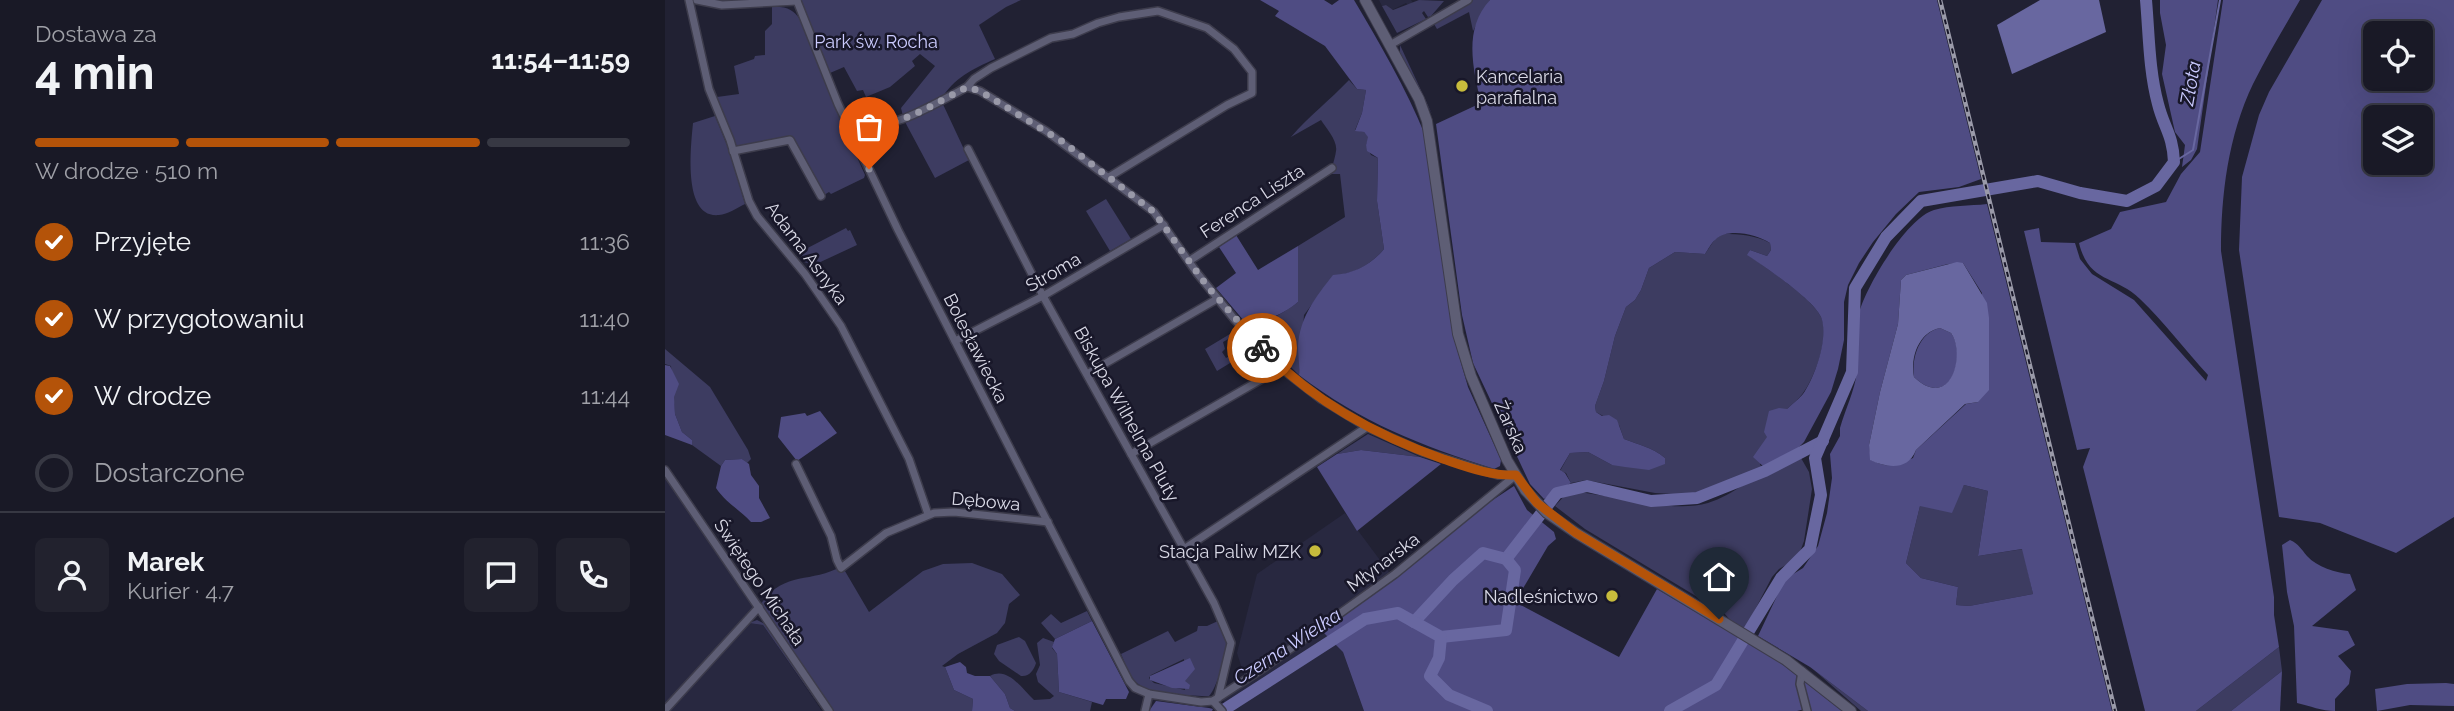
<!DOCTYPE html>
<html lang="pl">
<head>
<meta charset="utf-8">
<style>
	:root { --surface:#191926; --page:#22222e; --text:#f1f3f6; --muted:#9fa0a7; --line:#373843; --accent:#b45309 }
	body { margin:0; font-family:Raleway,sans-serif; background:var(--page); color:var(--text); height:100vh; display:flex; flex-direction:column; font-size:26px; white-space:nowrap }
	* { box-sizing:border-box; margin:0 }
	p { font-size:23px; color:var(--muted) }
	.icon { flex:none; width:38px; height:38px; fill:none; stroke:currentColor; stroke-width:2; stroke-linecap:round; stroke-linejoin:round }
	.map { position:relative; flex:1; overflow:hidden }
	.details { display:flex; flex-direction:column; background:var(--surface); width:665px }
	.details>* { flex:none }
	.fabs { position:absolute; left:1698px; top:21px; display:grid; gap:14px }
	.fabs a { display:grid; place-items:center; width:70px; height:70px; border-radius:10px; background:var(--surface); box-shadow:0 7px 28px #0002,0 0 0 2px var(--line); font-size:35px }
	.pin { position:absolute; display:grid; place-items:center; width:60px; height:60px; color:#fff; margin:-72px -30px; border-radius:50% 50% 50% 0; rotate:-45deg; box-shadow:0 0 7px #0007 }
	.pin .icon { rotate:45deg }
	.courier { position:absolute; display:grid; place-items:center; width:70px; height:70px; margin:-35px; border:5px solid #b45309; border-radius:50%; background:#fff; color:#222; box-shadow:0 2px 9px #0007 }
	.summary em { font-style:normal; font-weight:700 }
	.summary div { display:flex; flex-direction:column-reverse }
	.summary { display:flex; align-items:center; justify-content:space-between; height:119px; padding:0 35px }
	h1 { font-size:46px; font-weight:700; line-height:52px }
	.bar { display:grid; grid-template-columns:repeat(4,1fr); gap:10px 7px; align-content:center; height:84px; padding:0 35px }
	.bar i { height:9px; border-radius:5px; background:var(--line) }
	.bar .selected { background:var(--accent) }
	.bar p { grid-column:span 4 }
	.line { display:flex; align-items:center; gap:18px; padding:0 35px; border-top:2px solid var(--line) }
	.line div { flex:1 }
	.round { display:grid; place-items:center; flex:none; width:74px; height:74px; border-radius:10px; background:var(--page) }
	ol { padding:0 35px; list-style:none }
	li { display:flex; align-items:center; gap:21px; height:77px }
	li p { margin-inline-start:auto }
	li .icon { padding:7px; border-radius:50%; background:var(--accent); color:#fff; stroke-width:4 }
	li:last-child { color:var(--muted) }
	li i { width:38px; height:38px; border:4px solid var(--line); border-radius:50% }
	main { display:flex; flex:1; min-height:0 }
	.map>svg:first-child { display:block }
</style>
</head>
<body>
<main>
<section class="details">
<div class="summary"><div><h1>4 min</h1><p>Dostawa za</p></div><em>11:54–11:59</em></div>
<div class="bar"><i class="selected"></i><i class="selected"></i><i class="selected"></i><i></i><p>W drodze · 510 m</p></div>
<ol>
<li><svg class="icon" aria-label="check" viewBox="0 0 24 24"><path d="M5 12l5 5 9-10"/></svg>Przyjęte<p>11:36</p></li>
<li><svg class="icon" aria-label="check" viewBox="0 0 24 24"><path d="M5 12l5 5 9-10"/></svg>W przygotowaniu<p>11:40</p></li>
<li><svg class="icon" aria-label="check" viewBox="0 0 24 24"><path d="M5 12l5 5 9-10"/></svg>W drodze<p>11:44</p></li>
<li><i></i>Dostarczone</li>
</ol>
<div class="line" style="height:126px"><a class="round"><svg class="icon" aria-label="person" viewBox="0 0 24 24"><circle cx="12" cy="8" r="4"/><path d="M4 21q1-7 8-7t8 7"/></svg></a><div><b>Marek</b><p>Kurier · 4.7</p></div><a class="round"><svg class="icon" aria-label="chat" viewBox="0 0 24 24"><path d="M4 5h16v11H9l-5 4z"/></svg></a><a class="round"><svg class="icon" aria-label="phone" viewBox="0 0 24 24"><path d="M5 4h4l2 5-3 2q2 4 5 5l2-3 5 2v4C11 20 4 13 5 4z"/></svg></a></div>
</section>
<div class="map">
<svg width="1789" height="711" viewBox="0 0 1789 711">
	<rect width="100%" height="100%" fill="#212133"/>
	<g fill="#282840">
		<path d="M714,0H746L748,3L744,6L741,3L727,10L721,5L717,6Z"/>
		<path d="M0,470L94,607L84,623L98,625L157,711H0Z"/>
		<path d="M680,513L726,575L678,652L699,711H568L555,697L579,675L572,653L592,574Z"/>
	</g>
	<g fill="#3d3c61" fill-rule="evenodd">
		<path d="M132,0H356L341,7L314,25L330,59C308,69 288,78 276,100L304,160L270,178L239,120L236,108L270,66L255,54L247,61L250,66L225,87L201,97L198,90L192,91L179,67L165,73L185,128L180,130L200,175L199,178L166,194L164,192L159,195L129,141L71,148L52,97L74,94L69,66L89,59L90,56L100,55V31L107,24V7C135,5 137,24 146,47Z"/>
		<path d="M754,0L779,1L766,16L763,17L759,11L757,13L761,19L732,33L717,6L721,5L728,10Z"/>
		<path d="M808,0H825L808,31L804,12L772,29L769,24Z"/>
		<path d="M735,45L767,114L735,54Z"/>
		<path d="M684,80L692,89L701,90L697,113L690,130L699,132L704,137L701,145L706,155L713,158L712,201L719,249C706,265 688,274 668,276L639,315L634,375L592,334C602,318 619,314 633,302V246L680,217L675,174H666C667,165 670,159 671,151C673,141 661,128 656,120L626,137C644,116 665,100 684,80Z"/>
		<path d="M50,116L64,150L80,204C72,208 63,214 54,215C17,219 26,145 28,123Z"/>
		<path d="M441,199L466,239L445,251L421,211Z"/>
		<path d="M181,228L183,231L185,230L192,245L149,265L139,262L133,253Z"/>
		<path d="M1058,234C1075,234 1090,235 1105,243L1106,250L1102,256L1085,250L1083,255C1100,267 1148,299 1156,317C1165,336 1150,377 1138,393C1134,399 1128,403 1123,408C1108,426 1101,443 1095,465L1100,468L1041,492L1025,495L990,493L921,480L906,483L901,473L895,471L905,453L923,452L947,465L1000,464V458C987,447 974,445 959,439L954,425L931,412L930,406L939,381L950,336L961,307L970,300L976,290L984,268L1010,252L1040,254L1050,239Z"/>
		<path d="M570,331L574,335L572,337L569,336L558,342L560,349L557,352L561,358L572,352L571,346L574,343L573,340L577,338L581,343L580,344L582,343L588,349L552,371L540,349Z"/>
		<path d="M0,349L45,387L83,450L86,459L82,463L77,459L60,460L56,466L27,445V440L17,432L10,414L6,366L0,364Z"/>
		<path d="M703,434L755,457L696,450L672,454Z"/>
		<path d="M1136,458L1144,472L1147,489L1139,541L1135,552L1126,562L1114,569L1107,577L1080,629L1066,621L1059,613L920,529L890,506L901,494L909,492C948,494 1005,514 1043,503C1076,493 1102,462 1136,458Z"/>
		<path d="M1299,485L1323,491L1313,556L1358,549L1368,594L1304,606L1291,605L1293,587L1256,578L1241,563L1255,506L1289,505Z"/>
		<path d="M307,563L337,574L355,595L344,604L340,623L332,633L293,654L277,666L280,667L289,690L308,699L307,711H169L96,604C119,570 146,584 177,566L204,612L258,571L278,564Z"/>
		<path d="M422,611L427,621L390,639L376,623L386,614L396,623Z"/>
		<path d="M92,620L100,624L158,711L98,625L84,623Z"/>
		<path d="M553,621C555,626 559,631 561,636C564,646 552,689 544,696C528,696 485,695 472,683C464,676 460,663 456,654L503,631L510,642L532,631L533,626H542ZM519,659L520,690L489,683L484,678L486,675Z"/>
		<path d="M354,637L360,641L371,663C369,670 364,677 356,676L334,661L329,654L332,645Z"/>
		<path d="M378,638L389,642L387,648L392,654L394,692L427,702L425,711H350L345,708L340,694L325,676C343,666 357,689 369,700L385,699L389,696L373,682L371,674L375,665L372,643Z"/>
		<path d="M1614,647L1617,671L1566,711H1531Z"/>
		<path d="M1149,670L1203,711H1196Z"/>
	</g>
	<g fill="#4f4c83" fill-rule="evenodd">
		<path d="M595,0H659L667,5L674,0H689C715,44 741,88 760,135L792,349L803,387L836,460L835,466L829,469C755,445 697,423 634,375C635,366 633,356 633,346C635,317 650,298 668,275C688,274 706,265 719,249L712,201L713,158L702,151L701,145L703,137L699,132L690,131L697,113L701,90L692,89L660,46L610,16L614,11Z"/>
		<path d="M825,0H1272L1316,179L1294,187L1254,192L1231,214L1208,242L1194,263L1183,285L1179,302V340L1173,369L1166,392L1139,442L1128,453L1100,468L1088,457L1102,437L1099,432L1104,411L1114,408L1122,409C1127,404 1134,399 1138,394C1150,377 1164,337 1156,317C1148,299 1100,267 1082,255L1085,250L1102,256L1106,250L1105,243C1092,235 1063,227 1050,240C1046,243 1043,250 1040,254L1010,252L984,268L976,290L970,300L961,307L950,336L939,381L930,406L931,412L937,416L944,415L952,420L959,439C974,445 987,447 1000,458V464L984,470L960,467L947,465L923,452L905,453L895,470L900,473L906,483L879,499L865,484L808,363L797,315L771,124L816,103C808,69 798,29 825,0Z"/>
		<path d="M1495,0H1553L1532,149L1526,160L1517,167L1520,145L1510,132L1497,74L1501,45L1495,13Z"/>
		<path d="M1558,0H1635C1619,28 1602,56 1588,84C1563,136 1556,195 1556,251L1609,597V615L1614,647L1531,711H1480L1418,467L1425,448L1412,450L1359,231L1374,228L1376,242L1410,243L1415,259L1427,274L1469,300L1541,381L1543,375C1520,350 1499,322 1475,299C1451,275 1424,284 1414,243L1446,229L1455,212L1501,202L1516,174L1535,152Z"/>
		<path d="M1657,0H1789V517L1731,553L1655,523L1614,517L1574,250L1577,177L1594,115L1604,92ZM1710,33H1755V79H1710ZM1710,117H1755V163H1710Z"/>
		<path d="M1322,204L1447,711H1203L1145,667L1093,636L1120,579L1138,568L1153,546L1162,513L1167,478L1165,454L1175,436V428C1180,410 1190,390 1192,371C1193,353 1189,335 1193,317C1198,291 1241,218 1269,210C1285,205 1305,206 1322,204ZM1298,263L1317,293L1313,402L1301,404L1251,450L1248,458C1229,465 1224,469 1206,460L1204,445L1215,392L1233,324L1236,280L1241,275L1283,264ZM1299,485L1323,491L1313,556L1357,549L1368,594L1304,606L1291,605L1293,587L1256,578L1241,563L1255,506L1287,513Z"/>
		<path d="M571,235L593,270L633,246V302C618,315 601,319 585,328L551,288L571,273L554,247Z"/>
		<path d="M1275,328L1286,333C1302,354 1286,412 1249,377C1246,357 1255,332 1275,328Z"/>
		<path d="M0,365L5,366L14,384L9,397L10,414L17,432L27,440V445L0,435Z"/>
		<path d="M155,411L172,433L132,461L113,437L116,417L140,413L142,416Z"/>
		<path d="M696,450L755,457L776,464L692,531L652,467L672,454Z"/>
		<path d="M77,459L84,464L86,475L94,486V498L105,518L96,522H86C74,509 61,503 51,488L56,466L60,460Z"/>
		<path d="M849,486L862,510L889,532L891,539L883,546L850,602L954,657L992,589L1113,661L1177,711H1142L1140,709L1132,711H699L678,652L654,628L808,513Z"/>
		<path d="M1625,540C1634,544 1636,549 1642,556C1652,567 1671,573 1685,574L1691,590L1647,626L1683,631L1690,645L1673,656L1686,671L1684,684L1670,699V711C1657,711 1645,706 1632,703L1629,626L1622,592L1617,545Z"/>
		<path d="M427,621L464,692L461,699H441L438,705L394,692L392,654L387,647L390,639Z"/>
		<path d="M525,658L530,669L520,681L525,685L524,689L507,688L485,680V676Z"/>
		<path d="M295,662L301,667L302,673L310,676H325L340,694L345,708L350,711H307L308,699L289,690L280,667Z"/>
		<path d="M1617,671L1615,711H1566Z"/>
		<path d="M1781,683L1789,684V706L1745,705L1712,711L1710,689L1742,684Z"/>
		<path d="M491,701L544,708L548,709L547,711H484Z"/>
	</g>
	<g fill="#6867a0" fill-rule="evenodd">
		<path d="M1375,0H1434L1441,32L1347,74L1332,25Z"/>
		<path d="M1292,262L1298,263L1322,303L1324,318V390L1313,402L1300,404L1251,450C1243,471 1222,468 1205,460L1204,445L1215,392L1233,324L1236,280L1241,275ZM1275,328L1286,333C1301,354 1286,412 1249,377C1245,357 1254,332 1275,328Z"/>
	</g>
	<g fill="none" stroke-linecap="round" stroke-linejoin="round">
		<path stroke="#6867a0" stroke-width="2" d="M1509,162L1528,150L1555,0"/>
		<g stroke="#6867a0" stroke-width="12">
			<path d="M749,622L788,580L818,553L841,559L892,493L922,486L986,501L1032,498L1100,471L1158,441"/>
			<path d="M776,637L841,630L850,570L841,559"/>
			<path d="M557,711L700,619L733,613L776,637L774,658L765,676L784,695L822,711"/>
			<path d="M1005,711L1051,685L1116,578L1145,549L1156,495L1150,458L1187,372L1190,288L1221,237L1256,201L1373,181L1415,193L1462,201L1491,186L1509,162C1508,135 1499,128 1493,104C1484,71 1484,34 1481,0"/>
		</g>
		<defs>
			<g id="minor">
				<path d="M24,0L44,89L65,140L84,201L92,216L140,274L176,326L244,459L263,514"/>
				<path d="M32,0L57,5L132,1"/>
				<path d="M132,1L173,104L233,230L464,681L470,688L484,694L536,702L548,701L600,667L730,574L851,475"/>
				<path d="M725,45L803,0"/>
				<path d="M302,87L315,91L381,131L489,212L532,273L570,320L616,368L656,399L702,427L758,452L833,475H850"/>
				<path d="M185,130C227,130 266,106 302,87L309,79L326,68L386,38L408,34L433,23L454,17L493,11L542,28L569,49L587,72V93L562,105L444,177"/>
				<path d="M303,149L378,296L549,603L566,643L553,698"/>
				<path d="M68,151L125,140L156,196"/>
				<path d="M524,261L667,168"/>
				<path d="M290,341L378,296L499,225"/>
				<path d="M422,374L552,299"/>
				<path d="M466,454L616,368"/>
				<path d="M131,464L166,536L172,560L176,568L221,533L269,513L289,512L383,522"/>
				<path d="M0,470L164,711"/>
				<path d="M519,549L702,427"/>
				<path d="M1137,671L1135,684L1142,711"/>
				<path d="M548,701L557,711"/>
				<path d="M0,710L94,607"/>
				<path d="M480,711L484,694"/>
			</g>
			<path id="tertiary" d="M700,0L754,99L762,121L793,334L806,376L842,460L860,490L882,513L911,533L1121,660L1186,711"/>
		</defs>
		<use href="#minor" stroke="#3d3c4c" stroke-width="10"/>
		<use href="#tertiary" stroke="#3d3c4c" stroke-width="12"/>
		<use href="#minor" stroke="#5e5e75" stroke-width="7"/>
		<use href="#tertiary" stroke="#5e5e75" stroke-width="10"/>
		<defs>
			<path id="rail" d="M1275,0L1450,711"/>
		</defs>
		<use href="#rail" stroke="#9a9aa9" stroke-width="4.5"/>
		<use href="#rail" stroke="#181729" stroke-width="2" stroke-dasharray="5" stroke-linecap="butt"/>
	</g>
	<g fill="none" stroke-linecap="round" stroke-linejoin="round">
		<path stroke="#9999a8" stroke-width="7" stroke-dasharray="0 12.6" d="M204,169L186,130C227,130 266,106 302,87L315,91L398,142L489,212L542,286L597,348"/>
		<path stroke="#b45309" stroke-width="9" d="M597,348C647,401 710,435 778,459C802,467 825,476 851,475L872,503L911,533L1054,619"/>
	</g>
	<g fill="#c7bb3c" stroke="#181729" stroke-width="2.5">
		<circle cx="797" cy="86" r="7"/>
		<circle cx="650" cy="551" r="7"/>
		<circle cx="947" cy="596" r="7"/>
	</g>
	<g text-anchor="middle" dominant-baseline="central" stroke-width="5" stroke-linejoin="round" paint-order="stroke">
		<g font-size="18" fill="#cbcbfe" stroke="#181729">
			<text x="211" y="41">Park św. Rocha</text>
		</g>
		<g font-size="18" fill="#dadae7" stroke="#181729" text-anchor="end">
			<text x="811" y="76" text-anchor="start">Kancelaria<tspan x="811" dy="21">parafialna</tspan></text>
			<text x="636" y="551">Stacja Paliw MZK</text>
			<text x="933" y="596">Nadleśnictwo</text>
		</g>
		<g font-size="18" fill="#dadae7" stroke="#181729">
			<text transform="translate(587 201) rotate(-33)">Ferenca Liszta</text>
			<text transform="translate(142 253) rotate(53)">Adama Asnyka</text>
			<text transform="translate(388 272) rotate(-30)">Stroma</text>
			<text transform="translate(311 348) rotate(63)">Bolesławiecka</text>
			<text transform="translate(462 414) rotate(61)">Biskupa Wilhelma Pluty</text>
			<text transform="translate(846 427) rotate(66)">Żarska</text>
			<text transform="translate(321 501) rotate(5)">Dębowa</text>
			<text transform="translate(718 562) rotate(-37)">Młynarska</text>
			<text transform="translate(95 582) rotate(56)">Świętego Michała</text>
		</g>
		<g font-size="19" font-style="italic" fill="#cbcbff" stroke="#181729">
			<text transform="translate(1525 83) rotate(-80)">Złota</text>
			<text transform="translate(622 646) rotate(-33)">Czerna Wielka</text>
		</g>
	</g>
</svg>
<div class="fabs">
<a><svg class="icon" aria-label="locate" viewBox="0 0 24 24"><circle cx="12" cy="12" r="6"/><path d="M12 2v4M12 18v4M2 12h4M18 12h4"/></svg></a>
<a><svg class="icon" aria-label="layers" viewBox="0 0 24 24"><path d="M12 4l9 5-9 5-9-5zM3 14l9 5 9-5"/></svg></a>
</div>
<div class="pin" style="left:204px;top:169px;background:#ea580c"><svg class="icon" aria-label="bag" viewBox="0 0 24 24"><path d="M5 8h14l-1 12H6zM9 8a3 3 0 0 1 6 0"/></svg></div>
<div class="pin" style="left:1054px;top:619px;background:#1f2937"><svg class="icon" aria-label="home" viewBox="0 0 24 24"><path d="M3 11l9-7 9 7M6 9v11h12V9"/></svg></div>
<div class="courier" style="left:597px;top:348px"><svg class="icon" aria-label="bike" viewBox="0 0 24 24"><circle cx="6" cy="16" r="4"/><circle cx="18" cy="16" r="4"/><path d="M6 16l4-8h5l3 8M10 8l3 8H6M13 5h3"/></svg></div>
</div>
</main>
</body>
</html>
